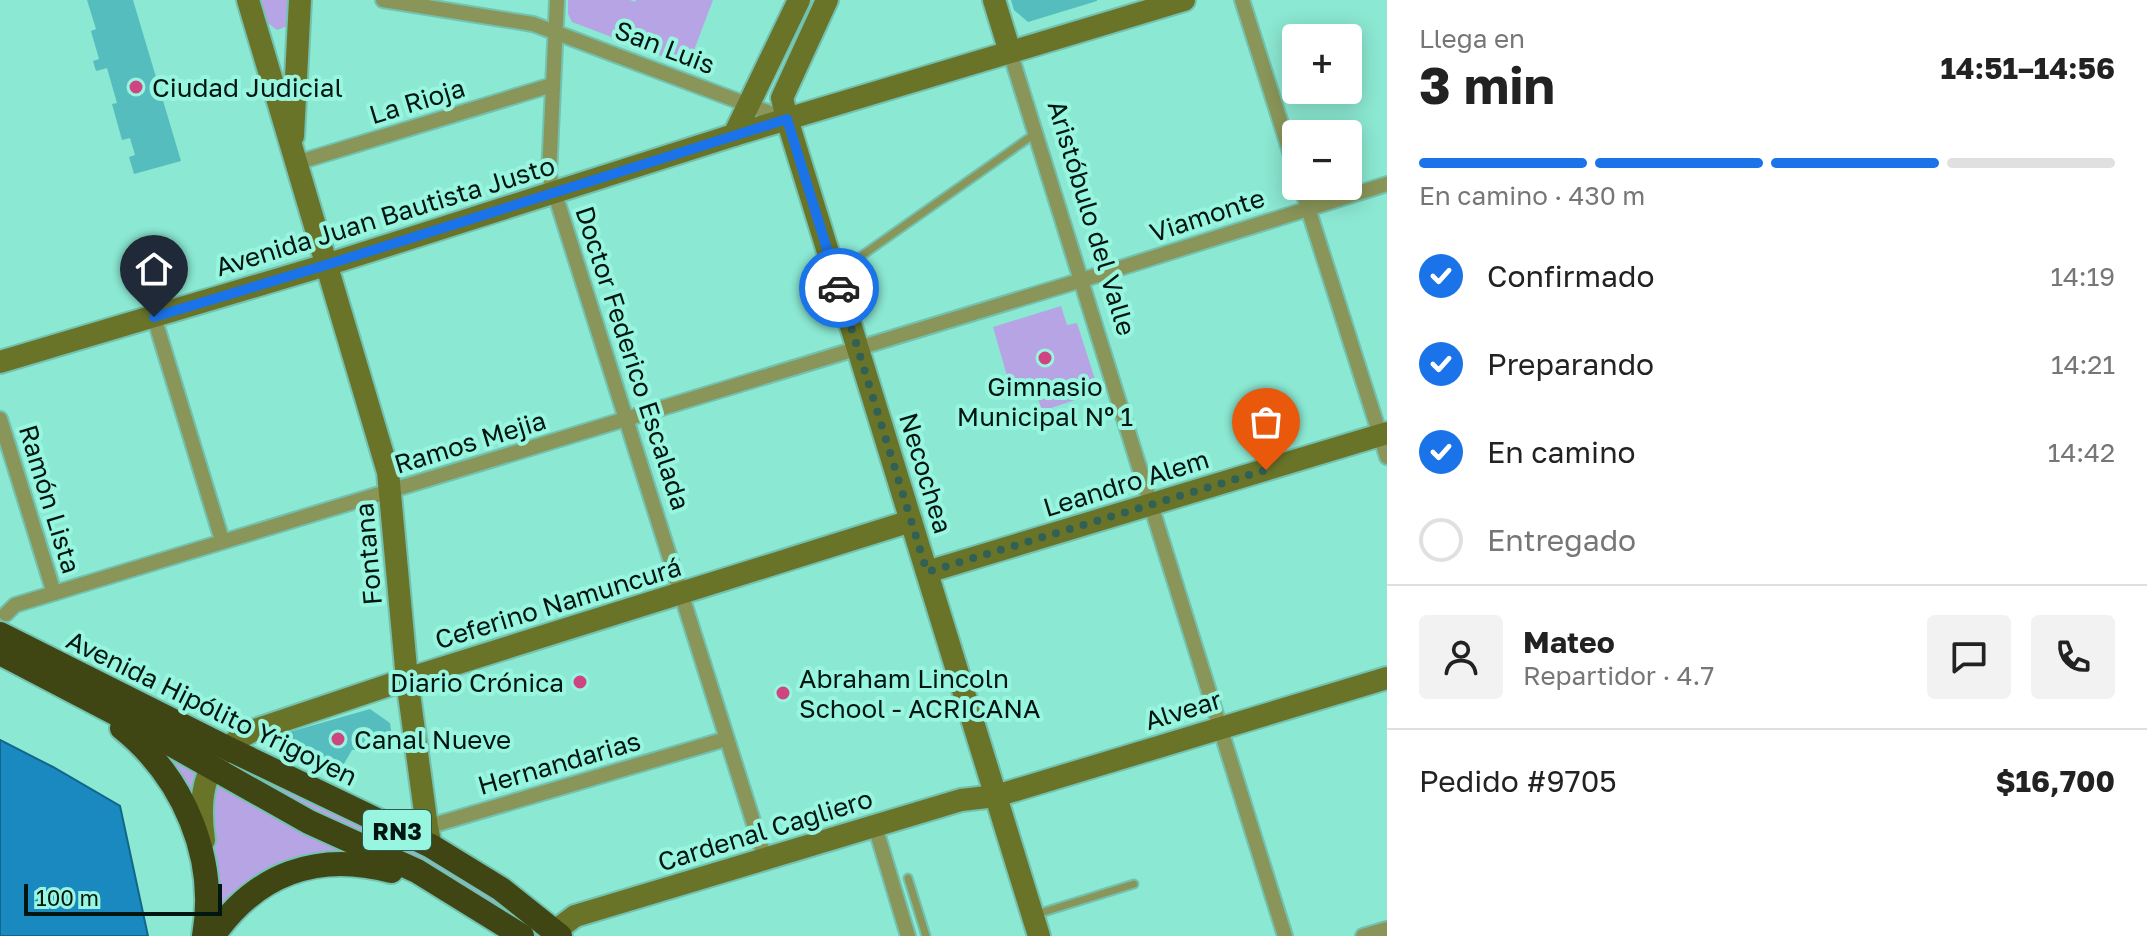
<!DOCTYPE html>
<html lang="es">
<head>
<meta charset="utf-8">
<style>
	:root { --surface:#fff; --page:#f2f2f2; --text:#222; --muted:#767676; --line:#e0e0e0; --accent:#1a73e8 }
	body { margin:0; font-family:"Golos Text",sans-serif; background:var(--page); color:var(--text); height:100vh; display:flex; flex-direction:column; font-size:30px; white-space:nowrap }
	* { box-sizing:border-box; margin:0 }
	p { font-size:26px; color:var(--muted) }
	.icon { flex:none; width:44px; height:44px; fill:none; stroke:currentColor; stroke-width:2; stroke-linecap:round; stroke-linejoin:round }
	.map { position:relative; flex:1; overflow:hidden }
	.side { display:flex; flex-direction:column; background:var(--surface); width:760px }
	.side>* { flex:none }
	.tools { position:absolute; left:1282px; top:24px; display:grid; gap:16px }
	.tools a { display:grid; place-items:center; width:80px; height:80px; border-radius:8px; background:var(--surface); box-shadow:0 4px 20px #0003; font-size:40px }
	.scale { position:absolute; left:24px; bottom:20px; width:198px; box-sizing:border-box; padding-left:8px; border:4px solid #001610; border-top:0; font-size:22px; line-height:28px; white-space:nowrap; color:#001610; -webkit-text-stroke:6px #98f5df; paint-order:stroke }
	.pin { position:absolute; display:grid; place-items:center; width:68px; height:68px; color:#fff; margin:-82px -34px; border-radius:50% 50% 50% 0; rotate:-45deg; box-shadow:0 0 8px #0007 }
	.pin .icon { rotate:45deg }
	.courier { position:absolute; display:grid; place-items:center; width:80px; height:80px; margin:-40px; border:6px solid #1a73e8; border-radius:50%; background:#fff; color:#222; box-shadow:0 2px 10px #0007 }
	.headline em { font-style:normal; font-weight:700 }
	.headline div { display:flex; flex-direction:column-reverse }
	.headline { display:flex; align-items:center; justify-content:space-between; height:136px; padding:0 32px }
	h1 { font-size:52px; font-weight:700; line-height:60px }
	.bar { display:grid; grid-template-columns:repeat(4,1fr); gap:12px 8px; align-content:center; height:96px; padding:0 32px }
	.bar i { height:10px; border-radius:6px; background:var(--line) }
	.bar .selected { background:var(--accent) }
	.bar p { grid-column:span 4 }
	.line { display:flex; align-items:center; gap:20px; padding:0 32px; border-top:2px solid var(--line) }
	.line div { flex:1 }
	.round { display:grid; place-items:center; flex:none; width:84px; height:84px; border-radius:8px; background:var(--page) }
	ol { padding:0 32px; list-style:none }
	li { display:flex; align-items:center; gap:24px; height:88px }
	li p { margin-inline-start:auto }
	li .icon { padding:8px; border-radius:50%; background:var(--accent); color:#fff; stroke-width:4 }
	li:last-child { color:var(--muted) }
	li i { width:44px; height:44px; border:4px solid var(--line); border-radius:50% }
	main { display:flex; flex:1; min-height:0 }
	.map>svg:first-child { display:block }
</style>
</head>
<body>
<main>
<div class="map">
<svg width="1387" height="936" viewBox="0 0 1387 936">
	<rect width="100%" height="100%" fill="#8be8d2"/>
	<g fill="#b6a4e5">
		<path d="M261,0H293L290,25L277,30L268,23Z"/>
		<path d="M568,0H630L635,2L636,0H713L688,66L572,22L568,14Z"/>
		<path d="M1061,306L1067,325L1077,323L1099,392L1042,411L1035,389L1013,397L993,327Z"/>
		<path d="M142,746L227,748L431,846L560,936H499L415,883L394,872L321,865L222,923L204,860Z"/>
	</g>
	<path fill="#1a89bf" stroke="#12668a" stroke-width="2" d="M0,740L53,767L120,806L148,936H0Z"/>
	<g fill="#56bdbf">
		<path d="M87,0H133L181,161L134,174L129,157L135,155L130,138L122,140L112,104L117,103L107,68L96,71L93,61L99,59L91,31L96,29Z"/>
		<path d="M1011,0H1097V1L1028,22L1014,10Z"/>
		<path d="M370,709L390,723L393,746L352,750L338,774L282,745L286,733Z"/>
	</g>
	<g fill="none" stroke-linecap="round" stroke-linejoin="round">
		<defs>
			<g id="lane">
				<path d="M837,273L1036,133"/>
				<path d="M908,878L926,936"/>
				<path d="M1037,914L1134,884"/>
			</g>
			<g id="street">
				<path d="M383,0L533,24L786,119"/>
				<path d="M557,0L549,175L765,859"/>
				<path d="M1242,0L1296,171"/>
				<path d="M1010,52L1285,936"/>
				<path d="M296,163L552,85"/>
				<path d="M1301,186L1387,457"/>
				<path d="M154,317L222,540"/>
				<path d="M0,419L54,593"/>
				<path d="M6,614L15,605L1082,280L1387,184"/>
				<path d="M875,826L908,936"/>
				<path d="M420,829L726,739"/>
				<path d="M1363,936L1387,929"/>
			</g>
			<g id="secondary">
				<path d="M248,0L388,472L407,679L427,827L431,846"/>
				<path d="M827,0L782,98L787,119L1039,936"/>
				<path d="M994,0L1010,52"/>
				<path d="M734,135L799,0"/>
				<path d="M293,136L300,0"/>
				<path d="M0,362L326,265L734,135L1184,0"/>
				<path d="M927,572L1387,433"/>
				<path d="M204,840C197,790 205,756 252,731L407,679L911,521"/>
				<path d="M555,931L575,916L961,800L996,796L1387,678"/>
			</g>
			<g id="highway">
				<path d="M0,634L227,748L431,846L501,889L560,936"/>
				<path d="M0,653L119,715L309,822L417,871L522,936"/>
				<path d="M122,728C183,777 218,857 204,936"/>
				<path d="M213,936C256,874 317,851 391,871"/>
			</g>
		</defs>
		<use href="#lane" stroke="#72c2af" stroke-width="11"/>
		<use href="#street" stroke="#72c2af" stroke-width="18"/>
		<use href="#secondary" stroke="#72c2af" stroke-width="26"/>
		<use href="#highway" stroke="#72c2af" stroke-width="28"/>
		<use href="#lane" stroke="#8a9559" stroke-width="7"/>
		<use href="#street" stroke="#8a9559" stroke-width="14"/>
		<use href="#secondary" stroke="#697429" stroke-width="22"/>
		<use href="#highway" stroke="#3f4613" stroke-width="24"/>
	</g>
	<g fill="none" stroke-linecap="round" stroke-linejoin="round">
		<path stroke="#316054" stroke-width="8" stroke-dasharray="0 14.4" d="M839,288L927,572L1266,470"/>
		<path stroke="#1a73e8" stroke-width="10" d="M154,317L326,265L787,119L839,288"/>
	</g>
	<g fill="#ce4581" stroke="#98f5df" stroke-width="3">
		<circle cx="136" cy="87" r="8"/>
		<circle cx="1045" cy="358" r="8"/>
		<circle cx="580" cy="682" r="8"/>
		<circle cx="783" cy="693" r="8"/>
		<circle cx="338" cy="739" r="8"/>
	</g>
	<g text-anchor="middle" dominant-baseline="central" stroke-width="8" stroke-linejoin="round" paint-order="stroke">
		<rect fill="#98f5df" stroke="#2e594e" stroke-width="2" x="363" y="810" width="68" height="40" rx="6"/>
		<g font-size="24" font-weight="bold" fill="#001610">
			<text x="397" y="830">RN3</text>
		</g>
		<g font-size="26" fill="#001610" stroke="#98f5df">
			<text transform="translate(665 47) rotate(21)">San Luis</text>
			<text transform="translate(417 101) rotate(-17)">La Rioja</text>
			<text transform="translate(1207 215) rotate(-18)">Viamonte</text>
			<text transform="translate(385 216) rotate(-17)">Avenida Juan Bautista Justo</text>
			<text transform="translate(1092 218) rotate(73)">Aristóbulo del Valle</text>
			<text transform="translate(633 358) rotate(72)">Doctor Federico Escalada</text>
			<text transform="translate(470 442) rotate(-17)">Ramos Mejia</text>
			<text transform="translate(926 473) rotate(73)">Necochea</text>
			<text transform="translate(1126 483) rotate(-17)">Leandro Alem</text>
			<text transform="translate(50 499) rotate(73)">Ramón Lista</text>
			<text transform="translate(368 554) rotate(-95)">Fontana</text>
			<text transform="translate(558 603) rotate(-17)">Ceferino Namuncurá</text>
			<text transform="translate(212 708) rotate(26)">Avenida Hipólito Yrigoyen</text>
			<text transform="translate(1183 710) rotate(-17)">Alvear</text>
			<text transform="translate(559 763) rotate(-16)">Hernandarias</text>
			<text transform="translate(765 830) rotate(-17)">Cardenal Cagliero</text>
		</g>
		<g font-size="26" fill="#001610" stroke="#98f5df" text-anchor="start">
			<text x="152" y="87">Ciudad Judicial</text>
			<text x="1045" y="386" text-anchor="middle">Gimnasio<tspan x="1045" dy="30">Municipal Nº 1</tspan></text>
			<text x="799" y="678">Abraham Lincoln<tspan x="799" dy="30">School - ACRICANA</tspan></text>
			<text x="564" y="682" text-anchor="end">Diario Crónica</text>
			<text x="354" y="739">Canal Nueve</text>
		</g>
	</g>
</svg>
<div class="tools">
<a>+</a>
<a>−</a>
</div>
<div class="scale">100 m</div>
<div class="pin" style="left:1266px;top:470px;background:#ea580c"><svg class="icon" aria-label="bag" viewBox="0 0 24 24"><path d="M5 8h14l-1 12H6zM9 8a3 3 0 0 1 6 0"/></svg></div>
<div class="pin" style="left:154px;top:317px;background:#1f2937"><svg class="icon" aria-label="home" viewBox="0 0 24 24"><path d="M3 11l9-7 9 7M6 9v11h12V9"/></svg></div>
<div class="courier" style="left:839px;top:288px"><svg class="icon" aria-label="car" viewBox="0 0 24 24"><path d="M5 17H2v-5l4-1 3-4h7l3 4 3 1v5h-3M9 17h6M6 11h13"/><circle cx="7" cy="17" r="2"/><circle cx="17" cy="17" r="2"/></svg></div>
</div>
<section class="side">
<div class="headline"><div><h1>3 min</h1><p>Llega en</p></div><em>14:51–14:56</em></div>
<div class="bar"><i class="selected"></i><i class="selected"></i><i class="selected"></i><i></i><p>En camino · 430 m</p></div>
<ol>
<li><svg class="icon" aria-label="check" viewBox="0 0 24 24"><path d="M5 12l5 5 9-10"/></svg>Confirmado<p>14:19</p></li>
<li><svg class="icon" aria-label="check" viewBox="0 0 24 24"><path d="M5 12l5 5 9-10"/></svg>Preparando<p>14:21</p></li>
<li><svg class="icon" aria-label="check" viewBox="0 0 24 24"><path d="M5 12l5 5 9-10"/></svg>En camino<p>14:42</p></li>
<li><i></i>Entregado</li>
</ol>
<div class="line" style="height:144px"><a class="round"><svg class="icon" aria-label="person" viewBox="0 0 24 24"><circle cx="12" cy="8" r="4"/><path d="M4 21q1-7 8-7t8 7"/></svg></a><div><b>Mateo</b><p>Repartidor · 4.7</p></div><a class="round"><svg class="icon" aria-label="chat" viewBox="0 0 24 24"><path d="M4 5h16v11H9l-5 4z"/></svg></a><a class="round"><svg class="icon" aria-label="phone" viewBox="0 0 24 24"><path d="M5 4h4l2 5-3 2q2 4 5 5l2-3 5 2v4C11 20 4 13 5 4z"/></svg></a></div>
<div class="line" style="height:104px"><div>Pedido #9705</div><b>$16,700</b></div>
</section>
</main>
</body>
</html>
